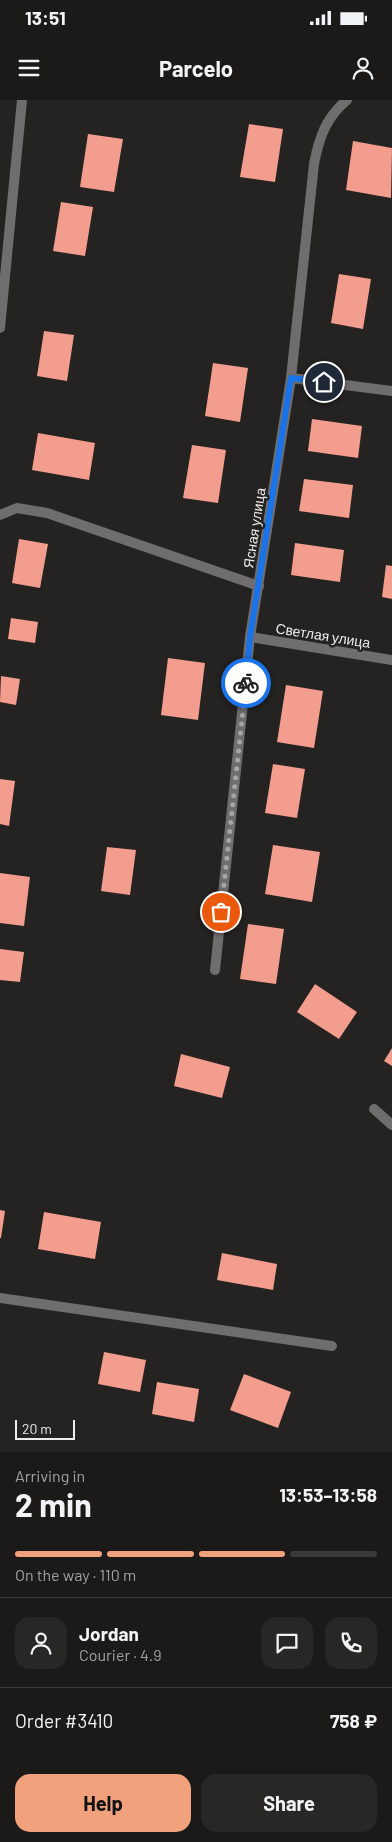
<!DOCTYPE html>
<html lang="en">
<head>
<meta charset="utf-8">
<style>
	:root { --surface:#1c1a19; --page:#292726; --text:#f1f3f6; --muted:#a0a1a2; --line:#3a3838; --accent:#f1a17c }
	body { margin:0; font-family:Barlow,sans-serif; background:var(--page); color:var(--text); height:100vh; display:flex; flex-direction:column; font-size:19px; white-space:nowrap }
	* { box-sizing:border-box; margin:0 }
	p { font-size:16px; color:var(--muted) }
	.icon { flex:none; width:28px; height:28px; fill:none; stroke:currentColor; stroke-width:2; stroke-linecap:round; stroke-linejoin:round }
	.map { position:relative; height:1352px; overflow:hidden }
	.panel { display:flex; flex-direction:column; background:var(--surface); flex:1 }
	.panel>* { flex:none }
	.scale { position:absolute; left:15px; bottom:12px; width:60px; box-sizing:border-box; padding-left:5px; border:2px solid #eeedeb; border-top:0; font-size:14px; line-height:18px; white-space:nowrap; color:#eeedeb; -webkit-text-stroke:4px #252321; paint-order:stroke }
	.pin { position:absolute; display:grid; place-items:center; width:42px; height:42px; color:#fff; margin:-21px; border:2px solid #fff; border-radius:50%; box-shadow:0 1px 5px #0007 }
	.courier { position:absolute; display:grid; place-items:center; width:50px; height:50px; margin:-25px; border:4px solid #1a73e8; border-radius:50%; background:#fff; color:#222; box-shadow:0 1px 6px #0007 }
	.summary em { font-style:normal; font-weight:700 }
	.summary div { display:flex; flex-direction:column-reverse }
	.summary { display:flex; align-items:center; justify-content:space-between; height:85px; padding:0 15px }
	h1 { font-size:32px; font-weight:700; line-height:38px }
	.bar { display:grid; grid-template-columns:repeat(4,1fr); gap:8px 5px; align-content:center; height:60px; padding:0 15px }
	.bar i { height:6px; border-radius:4px; background:var(--line) }
	.bar .on { background:var(--accent) }
	.bar p { grid-column:span 4 }
	.line { display:flex; align-items:center; gap:12px; padding:0 15px; border-top:1px solid var(--line) }
	.line div { flex:1 }
	.round { display:grid; place-items:center; flex:none; width:52px; height:52px; border-radius:15px; background:var(--page) }
	.primary-button { display:flex; gap:10px; margin-top:auto; padding:10px 15px }
	.primary-button a { flex:1; height:58px; border-radius:15px; background:var(--accent); color:#111; font-size:20px; font-weight:700; line-height:58px; text-align:center }
	.primary-button a+a { background:var(--page); color:var(--text) }
	.status { display:flex; justify-content:space-between; align-items:center; height:35px; padding:0 25px; background:var(--surface); direction:ltr }
	.status svg { height:14px; fill:currentColor }
	header { display:flex; justify-content:space-between; align-items:center; height:65px; padding:0 15px; background:var(--surface); font-size:22px; font-weight:700 }
	.map>svg:first-child { display:block }
</style>
</head>
<body>
<div class="status"><b>13:51</b><svg viewBox="0 0 49 12"><path d="M0 12V9h3v3zM5 12V6h3v6zM10 12V3h3v9zM15 12V0h3v12zM26 1h20v11H26zM47 4h2v5h-2z"/></svg></div>
<header><svg class="icon" aria-label="menu" viewBox="0 0 24 24"><path d="M4 6h16M4 12h16M4 18h16"/></svg>Parcelo<svg class="icon" aria-label="person" viewBox="0 0 24 24"><circle cx="12" cy="8" r="4"/><path d="M4 21q1-7 8-7t8 7"/></svg></header>
<div class="map">
<svg width="392" height="1352" viewBox="0 0 392 1352">
	<rect width="100%" height="100%" fill="#252321"/>
	<g fill="#f29d8e">
		<path d="M249,24L283,29L275,82L240,77Z"/>
		<path d="M88,34L123,39L114,92L80,87Z"/>
		<path d="M353,41L392,48L391,98L346,90Z"/>
		<path d="M61,102L93,107L85,156L53,151Z"/>
		<path d="M339,174L371,179L363,229L331,223Z"/>
		<path d="M44,231L74,235L67,281L37,276Z"/>
		<path d="M213,263L248,268L240,322L205,316Z"/>
		<path d="M312,319L362,326L358,358L308,351Z"/>
		<path d="M38,333L95,343L89,380L32,370Z"/>
		<path d="M192,345L226,350L218,403L183,398Z"/>
		<path d="M304,379L353,385L349,418L299,411Z"/>
		<path d="M19,439L48,444L40,488L12,483Z"/>
		<path d="M295,443L344,450L340,482L291,475Z"/>
		<path d="M386,465L392,466V499L382,497Z"/>
		<path d="M11,518L38,522L35,543L8,539Z"/>
		<path d="M168,558L205,563L198,620L161,615Z"/>
		<path d="M1,576L20,579L16,605L0,602Z"/>
		<path d="M286,585L323,591L314,648L277,642Z"/>
		<path d="M273,664L305,669L297,718L265,713Z"/>
		<path d="M0,679L15,681L9,726L0,724Z"/>
		<path d="M273,745L320,752L312,802L265,794Z"/>
		<path d="M107,747L136,750L130,795L101,791Z"/>
		<path d="M0,773L30,777L24,826L0,823Z"/>
		<path d="M248,824L284,829L276,884L240,879Z"/>
		<path d="M0,849L24,852L20,882L0,880Z"/>
		<path d="M315,884L357,912L339,939L297,912Z"/>
		<path d="M392,948V966L384,961Z"/>
		<path d="M181,954L230,967L222,998L174,986Z"/>
		<path d="M0,1110L5,1111L1,1138H0Z"/>
		<path d="M44,1112L101,1122L95,1159L38,1149Z"/>
		<path d="M222,1153L277,1164L273,1190L217,1180Z"/>
		<path d="M104,1252L146,1260L140,1292L98,1284Z"/>
		<path d="M244,1274L291,1292L278,1328L230,1310Z"/>
		<path d="M157,1282L199,1289L194,1322L152,1314Z"/>
	</g>
	<g fill="none" stroke-linecap="round" stroke-linejoin="round">
		<g stroke="#6f6d6d" stroke-width="10">
			<path d="M374,1009L392,1025"/>
			<path d="M0,1198L332,1246"/>
		</g>
		<g stroke="#6f6d6d" stroke-width="10">
			<path d="M0,228L22,0"/>
			<path d="M291,278L392,291"/>
			<path d="M0,415L17,408L47,413L259,486"/>
			<path d="M250,537L392,560"/>
			<path d="M215,870L250,537L291,278L314,64C319,38 326,17 347,0"/>
		</g>
	</g>
	<g fill="none" stroke-linecap="round" stroke-linejoin="round">
		<path stroke="#a8a6a4" stroke-width="5" stroke-dasharray="0 9" d="M221,812L246,583"/>
		<path stroke="#1a73e8" stroke-width="6" d="M246,583L250,537L291,278L324,282"/>
	</g>
	<g text-anchor="middle" dominant-baseline="central" stroke-width="5" stroke-linejoin="round" paint-order="stroke">
		<g font-size="14" fill="#eeedeb" stroke="#252321">
			<text transform="translate(254 428) rotate(-81)">Ясная улица</text>
			<text transform="translate(323 535) rotate(9)">Светлая улица</text>
		</g>
	</g>
</svg>
<div class="scale">20 m</div>
<div class="pin" style="left:221px;top:812px;background:#ea580c"><svg class="icon" aria-label="bag" viewBox="0 0 24 24"><path d="M5 8h14l-1 12H6zM9 8a3 3 0 0 1 6 0"/></svg></div>
<div class="pin" style="left:324px;top:282px;background:#1f2937"><svg class="icon" aria-label="home" viewBox="0 0 24 24"><path d="M3 11l9-7 9 7M6 9v11h12V9"/></svg></div>
<div class="courier" style="left:246px;top:583px"><svg class="icon" aria-label="bike" viewBox="0 0 24 24"><circle cx="6" cy="16" r="4"/><circle cx="18" cy="16" r="4"/><path d="M6 16l4-8h5l3 8M10 8l3 8H6M13 5h3"/></svg></div>
</div>
<section class="panel">
<div class="summary"><div><h1>2 min</h1><p>Arriving in</p></div><em>13:53–13:58</em></div>
<div class="bar"><i class="on"></i><i class="on"></i><i class="on"></i><i></i><p>On the way · 110 m</p></div>
<div class="line" style="height:90px"><a class="round"><svg class="icon" aria-label="person" viewBox="0 0 24 24"><circle cx="12" cy="8" r="4"/><path d="M4 21q1-7 8-7t8 7"/></svg></a><div><b>Jordan</b><p>Courier · 4.9</p></div><a class="round"><svg class="icon" aria-label="chat" viewBox="0 0 24 24"><path d="M4 5h16v11H9l-5 4z"/></svg></a><a class="round"><svg class="icon" aria-label="phone" viewBox="0 0 24 24"><path d="M5 4h4l2 5-3 2q2 4 5 5l2-3 5 2v4C11 20 4 13 5 4z"/></svg></a></div>
<div class="line" style="height:65px"><div>Order #3410</div><b>758 ₽</b></div>
<div class="primary-button"><a>Help</a><a>Share</a></div>
</section>
</body>
</html>
